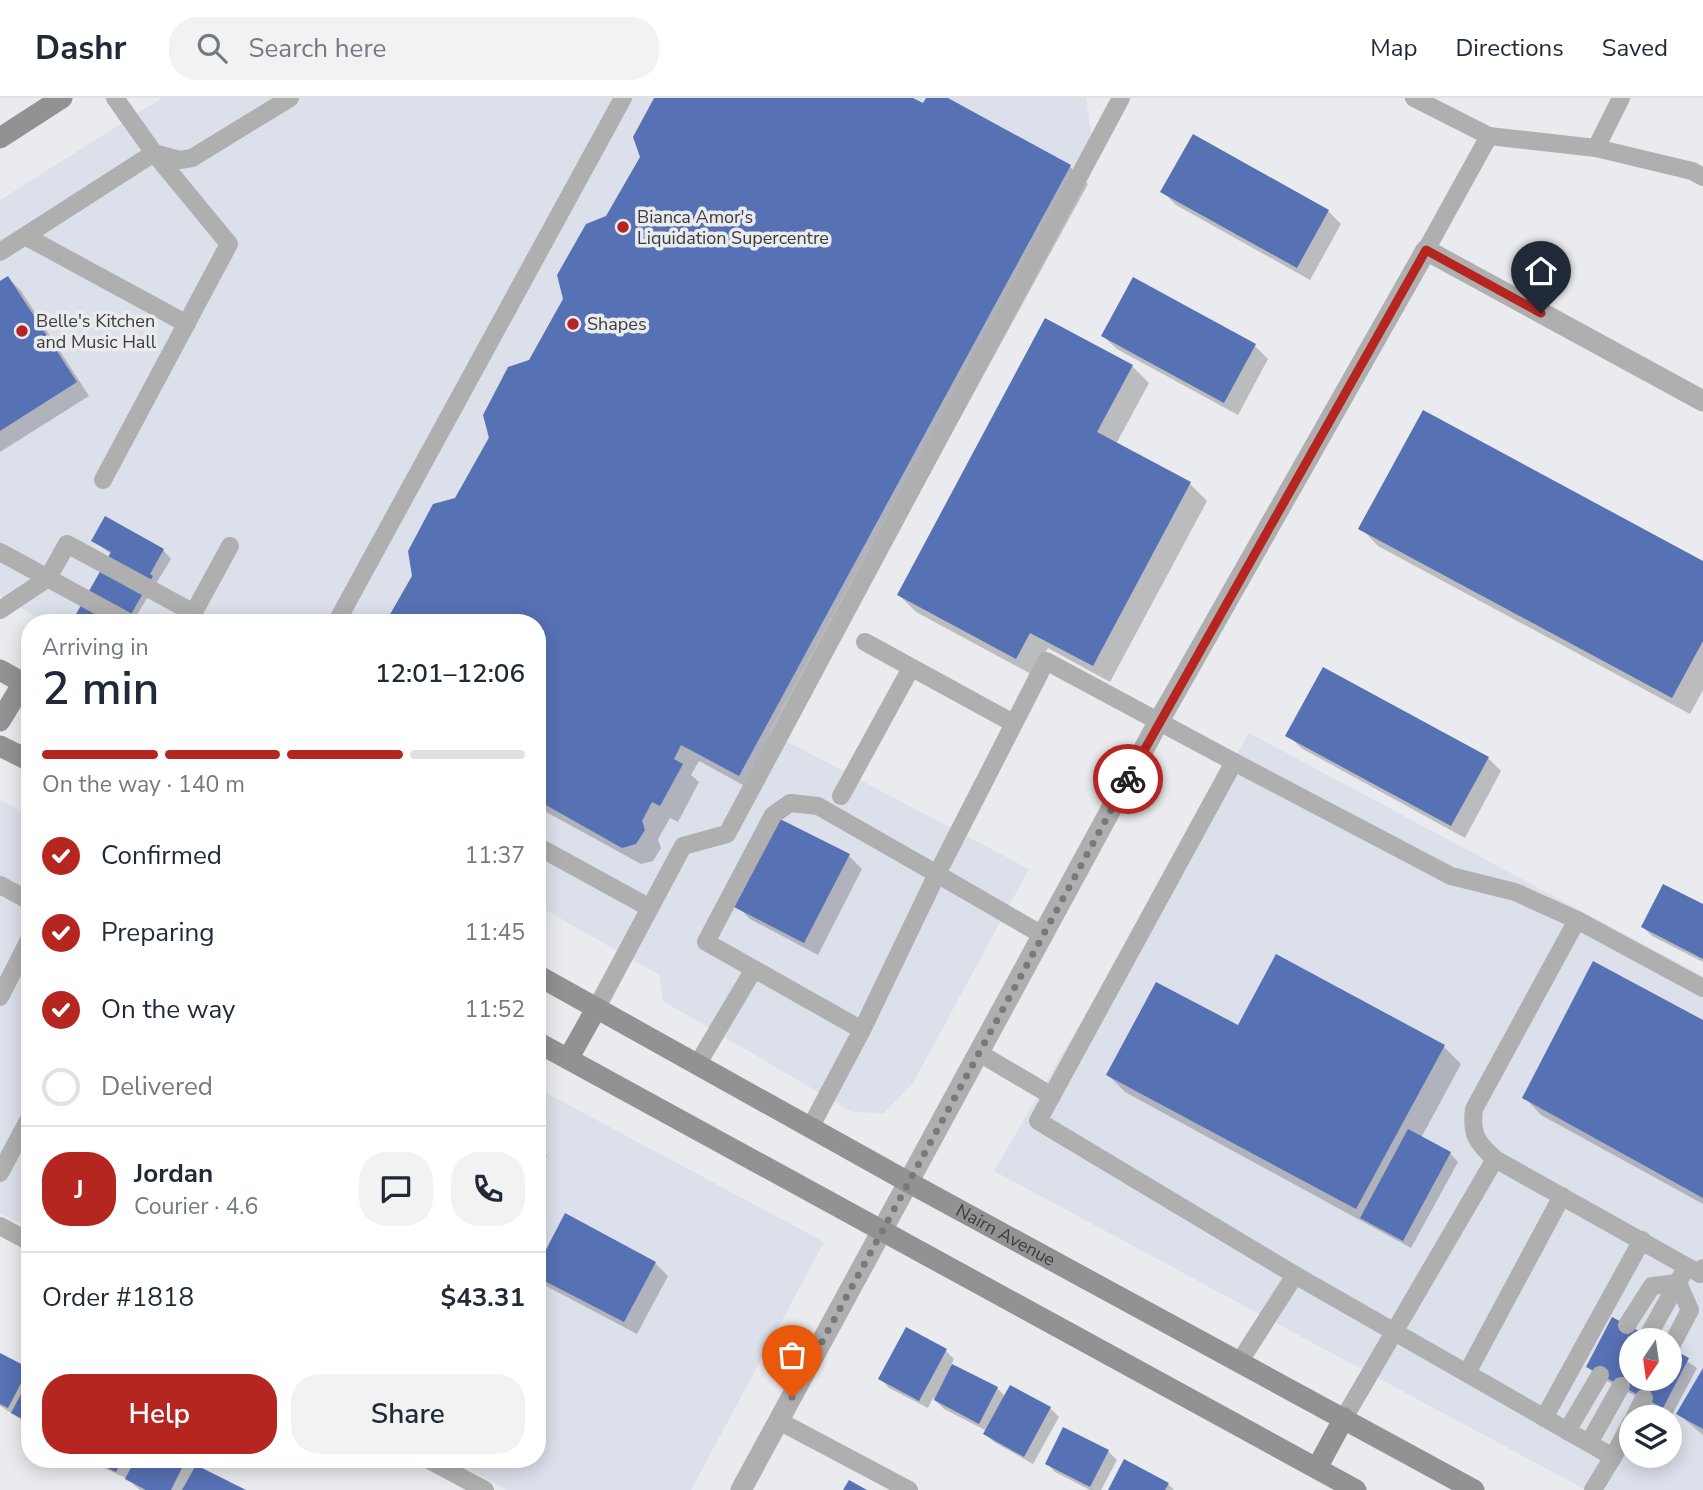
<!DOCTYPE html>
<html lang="en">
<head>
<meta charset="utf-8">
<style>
	:root { --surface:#fff; --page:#f2f2f3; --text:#1f2937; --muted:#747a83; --line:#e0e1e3; --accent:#b52621 }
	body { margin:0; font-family:"Nunito Sans",sans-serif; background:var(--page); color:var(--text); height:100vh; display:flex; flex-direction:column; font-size:26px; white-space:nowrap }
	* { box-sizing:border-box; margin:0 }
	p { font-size:23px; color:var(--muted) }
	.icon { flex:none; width:38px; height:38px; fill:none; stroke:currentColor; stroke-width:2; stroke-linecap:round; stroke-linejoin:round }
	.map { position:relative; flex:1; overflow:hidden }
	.sheet { position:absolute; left:21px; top:516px; width:525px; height:854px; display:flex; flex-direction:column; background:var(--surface); border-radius:28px; box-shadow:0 4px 18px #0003 }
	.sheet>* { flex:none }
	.needle { width:46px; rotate:193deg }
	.buttons { position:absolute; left:1619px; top:1230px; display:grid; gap:14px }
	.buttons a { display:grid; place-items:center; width:63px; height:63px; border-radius:50%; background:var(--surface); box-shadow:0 4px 18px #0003; font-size:35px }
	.pin { position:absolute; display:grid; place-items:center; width:60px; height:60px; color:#fff; margin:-72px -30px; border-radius:50% 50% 50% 0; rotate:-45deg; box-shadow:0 0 7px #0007 }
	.pin .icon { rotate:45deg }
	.courier { position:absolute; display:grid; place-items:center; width:70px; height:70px; margin:-35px; border:5px solid #b52621; border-radius:50%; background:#fff; color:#222; box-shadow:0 2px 9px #0007 }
	.summary em { font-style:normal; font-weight:600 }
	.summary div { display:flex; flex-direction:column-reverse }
	.summary { display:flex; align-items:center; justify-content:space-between; height:119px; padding:0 21px }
	h1 { font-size:46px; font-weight:600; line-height:52px }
	.bar { display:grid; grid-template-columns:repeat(4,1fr); gap:10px 7px; align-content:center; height:84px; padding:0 21px }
	.bar i { height:9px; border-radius:5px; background:var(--line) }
	.bar .active { background:var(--accent) }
	.bar p { grid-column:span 4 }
	.line { display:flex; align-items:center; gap:18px; padding:0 21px; border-top:2px solid var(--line) }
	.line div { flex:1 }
	.round { display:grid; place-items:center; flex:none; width:74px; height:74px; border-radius:28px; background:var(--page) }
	ol { padding:0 21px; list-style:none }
	li { display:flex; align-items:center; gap:21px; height:77px }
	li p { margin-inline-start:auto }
	li .icon { padding:7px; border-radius:50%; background:var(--accent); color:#fff; stroke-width:4 }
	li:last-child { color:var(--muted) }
	li i { width:38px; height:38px; border:4px solid var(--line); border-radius:50% }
	.action { display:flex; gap:14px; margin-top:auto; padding:14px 21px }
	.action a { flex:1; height:80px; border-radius:28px; background:var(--accent); color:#fff; font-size:28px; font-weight:600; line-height:80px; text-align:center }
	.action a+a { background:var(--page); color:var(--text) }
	header { display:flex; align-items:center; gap:42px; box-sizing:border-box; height:98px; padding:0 35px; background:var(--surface); border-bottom:2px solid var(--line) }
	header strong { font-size:33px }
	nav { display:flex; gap:38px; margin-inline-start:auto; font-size:24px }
	.search { width:490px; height:63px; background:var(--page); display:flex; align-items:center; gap:18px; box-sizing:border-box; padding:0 24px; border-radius:28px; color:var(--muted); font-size:26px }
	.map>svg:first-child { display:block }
</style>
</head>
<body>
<header>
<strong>Dashr</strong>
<div class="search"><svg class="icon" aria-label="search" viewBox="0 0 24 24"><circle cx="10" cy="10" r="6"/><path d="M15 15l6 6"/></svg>Search here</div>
<nav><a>Map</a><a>Directions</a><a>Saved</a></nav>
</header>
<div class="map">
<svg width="1703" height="1392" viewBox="0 0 1703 1392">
	<rect width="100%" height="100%" fill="#eaebee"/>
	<g fill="#dce0ea" fill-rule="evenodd">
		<path d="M162,0H1086L1092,40L769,634L1029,771L913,985L884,1015L852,1014L663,903L659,877L537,807V525H47L0,498V102Z"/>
		<path d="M1249,635L1703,878V1392H1586L994,1073ZM1631,1242H1670V1281H1631ZM1631,1320H1670V1358H1631Z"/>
		<path d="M0,702L30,718V1131L0,1115Z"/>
		<path d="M537,990L824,1144L691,1392H507L452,1362H537Z"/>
	</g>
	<g fill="#0003">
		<path d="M656,0H909L923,8L928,0H944L1070,69L1088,86L756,694L699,663L691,677L699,684L678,724L670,720L658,741L661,750L653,763L641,766L537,709V525H387L642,59Z"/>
		<path d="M1163,94L1328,113L1341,126L1310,182L1176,107Z"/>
		<path d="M8,180L21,193L89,298L0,354V185Z"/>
		<path d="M1134,182L1255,248L1268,261L1238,317L1117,251L1103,238Z"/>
		<path d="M1132,268L1149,285L1116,346L1190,386L1207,403L1110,584L1048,550L1033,577L916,514L899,497Z"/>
		<path d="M1361,430L1703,465V592L1690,616L1378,448Z"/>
		<path d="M93,442L163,452L171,461L132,525H73L111,456Z"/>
		<path d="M1288,637L1488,660L1501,673L1465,740L1301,650Z"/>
		<path d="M849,758L862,771L818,857L750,821L737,808Z"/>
		<path d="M1703,808V864L1652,838L1643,829Z"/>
		<path d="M1703,924V1106L1541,1017L1524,999Z"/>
		<path d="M1444,949L1461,966L1421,1040L1450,1055L1458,1064L1411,1150L1125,994L1108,977Z"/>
		<path d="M537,1048L547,1058L537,1075Z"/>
		<path d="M655,1165L668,1178L637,1236L548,1189L537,1178Z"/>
		<path d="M1612,1222L1652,1242H1631V1281H1670V1252L1697,1270L1672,1317L1596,1277L1588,1269Z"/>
		<path d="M946,1253L954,1261L951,1267L997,1290L1006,1299L1050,1310L1059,1319L1033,1366L994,1344L985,1336L987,1333L944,1311L933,1300L928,1310L889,1290L881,1281Z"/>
		<path d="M0,1257L30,1273V1327L0,1308Z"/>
		<path d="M1703,1273V1337L1678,1316Z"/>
		<path d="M1108,1353L1117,1362L1101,1392H1090L1055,1374L1047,1365Z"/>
		<path d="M86,1362H196L195,1368L242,1392H140L126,1380Z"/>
		<path d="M1168,1386L1174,1392H1110Z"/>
	</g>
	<g fill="#5771b5">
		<path d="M654,0H913L923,5L926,0H948L1071,67L739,678L681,647L674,661L683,666L660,708L652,704L642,723L645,732L636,746L622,750L537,702V525H385L412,478L408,453L433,406L455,400L489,340L483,317L508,269L529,262L563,201L557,177L586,126L606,118L640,59L633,39Z"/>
		<path d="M1193,36L1329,112L1297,170L1160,94Z"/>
		<path d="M8,178L77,284L0,333V183Z"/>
		<path d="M1133,179L1256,246L1224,305L1101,238Z"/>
		<path d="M1045,220L1133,267L1097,334L1191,384L1093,568L1030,535L1016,561L897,497Z"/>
		<path d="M1423,312L1703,463V543L1672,600L1358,431Z"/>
		<path d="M105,418L164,451L150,476L153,478L126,525H71L111,454L91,443Z"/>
		<path d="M1323,569L1489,659L1451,728L1285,638Z"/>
		<path d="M780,721L850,756L804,845L734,809Z"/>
		<path d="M1663,786L1703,806V861L1641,829Z"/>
		<path d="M1276,856L1445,947L1356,1111L1106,977L1156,884L1238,927Z"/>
		<path d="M1593,863L1703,922V1100L1522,1000Z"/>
		<path d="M1408,1031L1451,1054L1403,1143L1360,1120Z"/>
		<path d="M565,1115L656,1164L624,1224L537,1179V1169Z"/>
		<path d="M1612,1219L1656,1242H1631V1281H1670V1250L1689,1260L1663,1310L1586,1269Z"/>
		<path d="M906,1229L947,1251L919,1303L878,1281Z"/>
		<path d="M0,1255L29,1270L8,1310L0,1306Z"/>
		<path d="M952,1266L998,1289L979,1326L934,1302Z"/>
		<path d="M1703,1270V1331L1676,1316Z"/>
		<path d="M30,1279V1325L11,1315Z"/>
		<path d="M1010,1287L1051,1309L1024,1359L983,1336Z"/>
		<path d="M1063,1329L1109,1352L1090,1389L1045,1366Z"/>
		<path d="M1124,1361L1169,1385L1165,1392H1108Z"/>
		<path d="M91,1362H122L116,1374Z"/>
		<path d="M135,1362H186L171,1392H146L125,1381Z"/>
		<path d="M196,1367L246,1392H182Z"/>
		<path d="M849,1382L867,1392H843Z"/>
	</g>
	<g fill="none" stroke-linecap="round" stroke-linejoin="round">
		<g stroke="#afafb0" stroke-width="18">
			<path d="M1414,0L1489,38L1596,50L1692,73L1703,79"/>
			<path d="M1596,50L1621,0"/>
			<path d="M25,138L187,226"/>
			<path d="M1426,152L1489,38"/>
			<path d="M0,154L154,55L180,62L192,60L290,0"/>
			<path d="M103,382L229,146L154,55L115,0"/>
			<path d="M0,454L130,525"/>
			<path d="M0,512L48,480L67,446L194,515"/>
			<path d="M188,525L230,448"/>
			<path d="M336,525L623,0"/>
			<path d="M865,544L1013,625"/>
			<path d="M841,698L911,570"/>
			<path d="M537,748L650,810"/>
			<path d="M0,787L30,803"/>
			<path d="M1577,822L1515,794L1451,778L1234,664L1038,1023L1295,1177L1613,1359L1593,1392"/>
			<path d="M754,871L706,844L773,717L790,705L818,708L937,776L1046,563L1234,664"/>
			<path d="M1703,890L1577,822L1474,1011C1471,1036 1476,1044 1495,1061L1700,1176L1703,1170"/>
			<path d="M0,899L30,840"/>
			<path d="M596,911L683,748L727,736L1121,0"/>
			<path d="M862,932L937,776L1044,838"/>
			<path d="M979,955L1052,998"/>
			<path d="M697,967L754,871L862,932L810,1030"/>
			<path d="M0,1075L30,1019"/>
			<path d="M0,1128L30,1144"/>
			<path d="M1627,1227L1652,1188L1678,1185L1690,1212L1670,1250"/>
			<path d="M1648,1238L1682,1177"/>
			<path d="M1240,1263L1295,1177"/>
			<path d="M1467,1275L1562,1098"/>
			<path d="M1344,1320L1495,1061"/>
			<path d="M1544,1320L1642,1142"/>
			<path d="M1634,1320L1644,1300"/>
			<path d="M779,1323L909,1392"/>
			<path d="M1567,1333L1600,1277"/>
			<path d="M1589,1345L1621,1288"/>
			<path d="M1613,1359L1631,1325"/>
			<path d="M429,1362L485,1392"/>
		</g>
		<path stroke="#afafb0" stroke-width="21" d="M741,1392L1159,623L1426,152L1703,303"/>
		<g stroke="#929293" stroke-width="21">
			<path d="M0,40L62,0"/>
			<path d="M0,572L30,589"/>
			<path d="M0,623L23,585"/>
			<path d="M0,648L30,663"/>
			<path id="s1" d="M537,877L908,1084L1474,1392"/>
			<path d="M537,944L1356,1392"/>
			<path d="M568,961L596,911"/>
			<path d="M1317,1370L1344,1320"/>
		</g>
	</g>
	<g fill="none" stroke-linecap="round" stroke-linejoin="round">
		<path stroke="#79797b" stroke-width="7" stroke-dasharray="0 12.6" d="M792,1299L1128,681"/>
		<path stroke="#b52621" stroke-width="9" d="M1128,681L1426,152L1541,215"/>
	</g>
	<g fill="#b52621" stroke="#eaebee" stroke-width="2.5">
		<circle cx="623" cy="129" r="7"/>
		<circle cx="573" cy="226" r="7"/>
		<circle cx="22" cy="233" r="7"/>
	</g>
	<g text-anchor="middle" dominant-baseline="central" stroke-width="7" stroke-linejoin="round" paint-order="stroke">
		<g font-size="18" fill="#3c3c3d" stroke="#eaebee" text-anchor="start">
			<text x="637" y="119">Bianca Amor's<tspan x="637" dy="21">Liquidation Supercentre</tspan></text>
			<text x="36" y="223">Belle's Kitchen<tspan x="36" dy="21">and Music Hall</tspan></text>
			<text x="587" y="226">Shapes</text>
		</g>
		<g font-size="18" fill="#3c3c3d" stroke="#eaebee">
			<text stroke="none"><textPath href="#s1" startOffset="536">Nairn Avenue</textPath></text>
		</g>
	</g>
</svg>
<div class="buttons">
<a><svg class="needle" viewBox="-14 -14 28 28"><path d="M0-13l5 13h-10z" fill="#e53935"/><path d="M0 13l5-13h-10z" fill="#747a83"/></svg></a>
<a><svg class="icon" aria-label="layers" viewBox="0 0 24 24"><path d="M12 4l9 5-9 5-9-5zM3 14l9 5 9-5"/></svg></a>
</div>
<div class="pin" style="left:792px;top:1299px;background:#ea580c"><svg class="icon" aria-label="bag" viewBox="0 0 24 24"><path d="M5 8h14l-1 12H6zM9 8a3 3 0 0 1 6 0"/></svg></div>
<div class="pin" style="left:1541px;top:215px;background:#1f2937"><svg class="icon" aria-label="home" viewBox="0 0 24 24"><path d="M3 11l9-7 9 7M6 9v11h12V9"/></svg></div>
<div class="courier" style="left:1128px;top:681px"><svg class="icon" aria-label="bike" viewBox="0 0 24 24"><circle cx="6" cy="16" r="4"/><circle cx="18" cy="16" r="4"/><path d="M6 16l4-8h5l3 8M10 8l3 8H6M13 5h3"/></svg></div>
<section class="sheet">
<div class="summary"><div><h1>2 min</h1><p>Arriving in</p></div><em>12:01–12:06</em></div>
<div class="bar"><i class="active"></i><i class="active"></i><i class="active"></i><i></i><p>On the way · 140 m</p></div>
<ol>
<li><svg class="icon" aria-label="check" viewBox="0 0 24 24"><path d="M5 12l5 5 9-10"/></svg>Confirmed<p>11:37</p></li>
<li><svg class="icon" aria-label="check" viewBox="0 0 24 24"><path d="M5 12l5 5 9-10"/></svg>Preparing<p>11:45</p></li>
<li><svg class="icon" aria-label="check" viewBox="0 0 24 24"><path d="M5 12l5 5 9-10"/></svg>On the way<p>11:52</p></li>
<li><i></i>Delivered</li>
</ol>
<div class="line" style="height:126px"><b class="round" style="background:var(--accent);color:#fff">J</b><div><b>Jordan</b><p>Courier · 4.6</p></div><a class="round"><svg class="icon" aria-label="chat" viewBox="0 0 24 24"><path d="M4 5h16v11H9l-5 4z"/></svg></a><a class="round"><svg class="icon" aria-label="phone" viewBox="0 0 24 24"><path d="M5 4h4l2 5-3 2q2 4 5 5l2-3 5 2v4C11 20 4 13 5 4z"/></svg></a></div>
<div class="line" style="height:91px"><div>Order #1818</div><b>$43.31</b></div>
<div class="action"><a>Help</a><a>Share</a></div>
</section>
</div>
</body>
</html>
